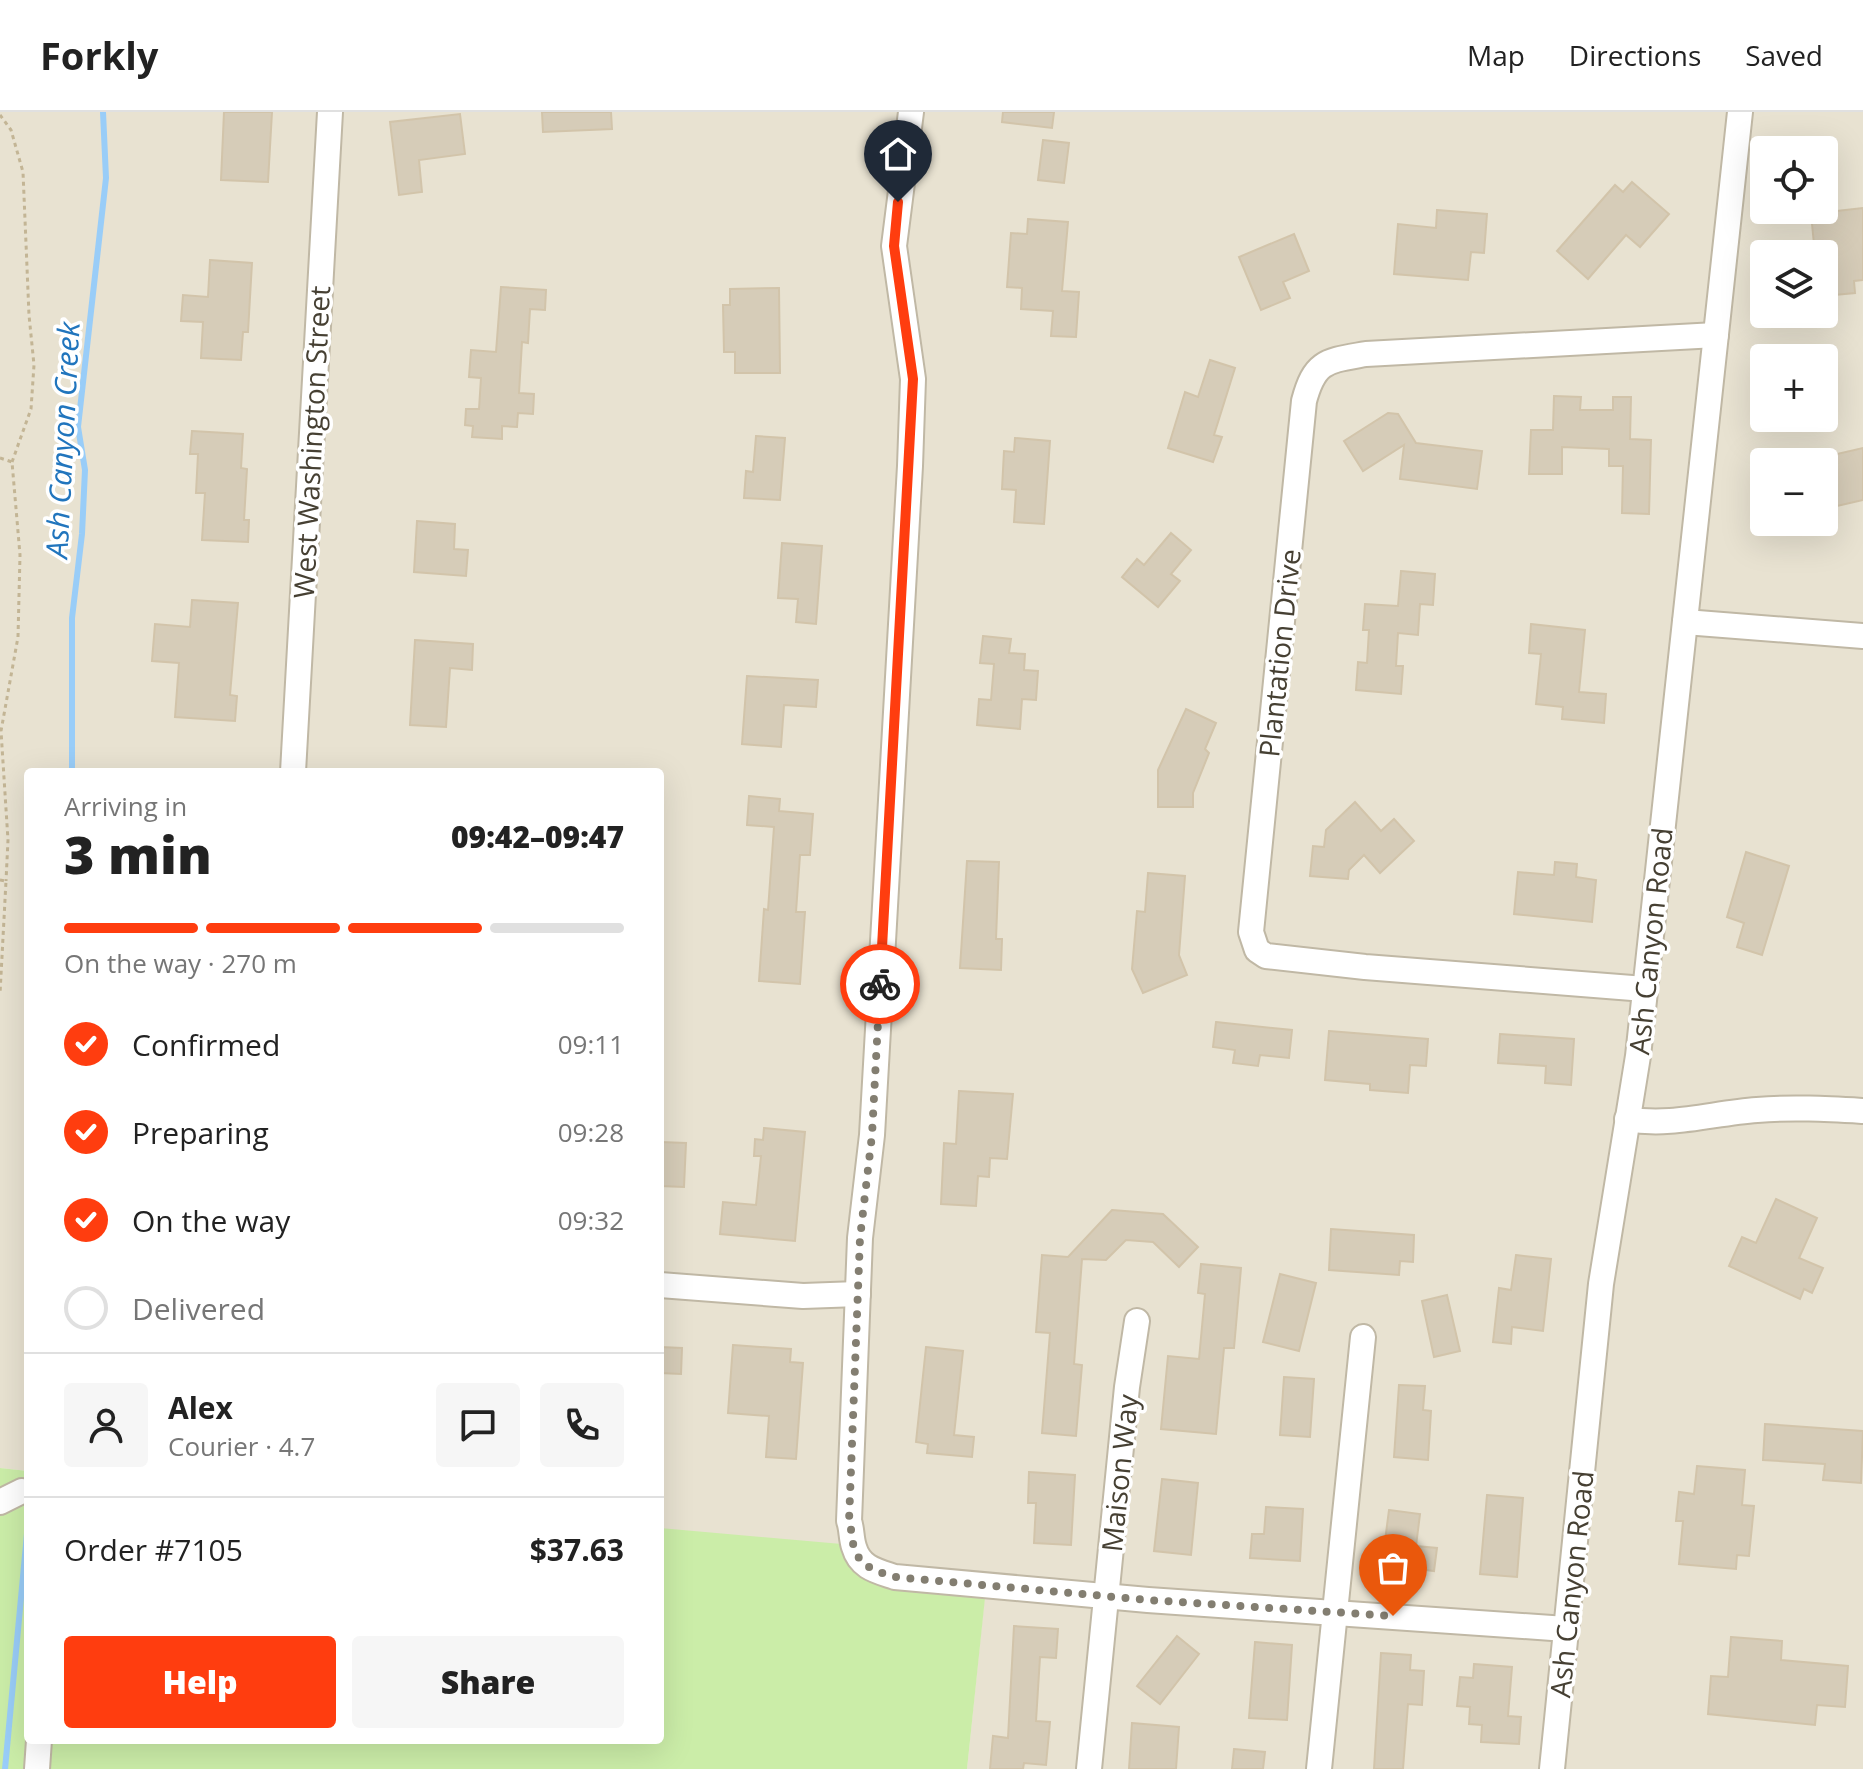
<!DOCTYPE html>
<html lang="en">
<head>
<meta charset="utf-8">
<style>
	:root { --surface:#fff; --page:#f6f6f6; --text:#222; --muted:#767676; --line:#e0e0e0; --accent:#ff3d0f }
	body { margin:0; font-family:"Open Sans",sans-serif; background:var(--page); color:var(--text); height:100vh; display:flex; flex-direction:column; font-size:30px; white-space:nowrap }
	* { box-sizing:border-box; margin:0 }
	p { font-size:26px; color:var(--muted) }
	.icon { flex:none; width:44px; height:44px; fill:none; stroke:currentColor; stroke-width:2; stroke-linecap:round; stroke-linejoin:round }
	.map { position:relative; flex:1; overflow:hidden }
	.sheet { position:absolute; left:24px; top:656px; width:640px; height:976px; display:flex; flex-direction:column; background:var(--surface); border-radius:8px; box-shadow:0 8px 32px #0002 }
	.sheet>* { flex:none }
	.buttons { position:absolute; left:1750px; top:24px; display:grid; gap:16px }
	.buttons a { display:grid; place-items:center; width:88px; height:88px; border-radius:8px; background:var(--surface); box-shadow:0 8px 32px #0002; font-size:40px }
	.pin { position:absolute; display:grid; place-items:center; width:68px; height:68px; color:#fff; margin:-82px -34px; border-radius:50% 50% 50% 0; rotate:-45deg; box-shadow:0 0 8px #0007 }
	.pin .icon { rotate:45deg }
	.courier { position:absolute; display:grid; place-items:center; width:80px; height:80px; margin:-40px; border:6px solid #ff3d0f; border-radius:50%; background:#fff; color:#222; box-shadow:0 2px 10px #0007 }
	.overview em { font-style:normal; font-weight:800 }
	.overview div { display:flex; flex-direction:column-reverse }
	.overview { display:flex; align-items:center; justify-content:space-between; height:136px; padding:0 40px }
	h1 { font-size:52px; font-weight:800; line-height:60px }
	.bar { display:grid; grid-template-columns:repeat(4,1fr); gap:12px 8px; align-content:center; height:96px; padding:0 40px }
	.bar i { height:10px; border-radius:6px; background:var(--line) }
	.bar .active { background:var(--accent) }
	.bar p { grid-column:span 4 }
	.line { display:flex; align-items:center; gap:20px; padding:0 40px; border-top:2px solid var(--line) }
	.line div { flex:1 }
	.round { display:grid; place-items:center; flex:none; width:84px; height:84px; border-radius:8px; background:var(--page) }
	ol { padding:0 40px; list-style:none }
	li { display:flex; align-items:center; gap:24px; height:88px }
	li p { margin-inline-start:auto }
	li .icon { padding:8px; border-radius:50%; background:var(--accent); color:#fff; stroke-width:4 }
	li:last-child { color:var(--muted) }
	li i { width:44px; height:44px; border:4px solid var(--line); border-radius:50% }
	.action { display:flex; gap:16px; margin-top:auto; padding:16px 40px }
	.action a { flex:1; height:92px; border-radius:8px; background:var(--accent); color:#fff; font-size:32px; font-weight:800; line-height:92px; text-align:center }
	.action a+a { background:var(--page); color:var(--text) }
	header { display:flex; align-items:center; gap:48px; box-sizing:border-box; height:112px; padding:0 40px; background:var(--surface); border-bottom:2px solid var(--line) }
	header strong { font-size:38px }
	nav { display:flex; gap:44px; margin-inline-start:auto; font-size:28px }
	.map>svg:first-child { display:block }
</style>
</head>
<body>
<header>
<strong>Forkly</strong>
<nav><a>Map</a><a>Directions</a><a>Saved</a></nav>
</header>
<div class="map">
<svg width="1863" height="1657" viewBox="0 0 1863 1657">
	<rect width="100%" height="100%" fill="#f4f0e4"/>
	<path fill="#e8e2d1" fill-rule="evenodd" d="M0,0H1863V1657H967L986,1473L660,1434V660H28V1359L0,1356ZM1764,38H1824V98H1764ZM1764,142H1824V202H1764ZM1764,246H1824V306H1764ZM1764,350H1824V410H1764Z"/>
	<path fill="#cbeda8" d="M0,1356L28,1359V1628H660V1416L853,1433L895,1465L985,1486L967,1657H0Z"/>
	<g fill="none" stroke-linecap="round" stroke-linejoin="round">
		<g stroke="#99cdf8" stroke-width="6">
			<path d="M72,660V506L82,422L85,358L78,315L106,66L103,0"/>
			<path d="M5,1657L28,1411"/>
		</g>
	</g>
	<g fill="#d6ccb8" stroke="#d2c4aa" stroke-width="2">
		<path d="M224,0H272L268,70L221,68Z"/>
		<path d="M542,0H611L612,17L543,20Z"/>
		<path d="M1003,0H1054L1052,16L1002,10Z"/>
		<path d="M460,2L465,42L419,48L422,80L399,83L390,10Z"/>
		<path d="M1043,28L1069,31L1064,71L1038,68Z"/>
		<path d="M1632,70L1669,102L1640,135L1626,123L1588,167L1557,139L1615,73L1623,80Z"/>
		<path d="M1863,96V168L1854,169L1855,181L1824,184V142H1815L1811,102Z"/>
		<path d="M1437,98L1487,102L1484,141L1471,140L1468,168L1394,162L1398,112L1436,116Z"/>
		<path d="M1028,107L1068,110L1062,179L1079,180L1076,225L1051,224L1053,199L1021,197L1022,176L1007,175L1011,121L1027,122Z"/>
		<path d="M1294,122L1309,159L1283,170L1290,186L1261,198L1239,145Z"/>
		<path d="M210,148L252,151L248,220H243L241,248L201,246L203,210L181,209L183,183L208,185Z"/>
		<path d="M501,175L546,178L545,198L530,197L528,231L522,230L519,281L534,282L533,302L518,301L517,315L502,314V327L472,325L473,314L465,313L466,297H479L481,266L469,265L471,238L496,240Z"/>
		<path d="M779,176L780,261H735V240H724L723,193H730V177Z"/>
		<path d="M1210,248L1235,256L1214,323L1222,325L1213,350L1168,336L1185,280L1198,285Z"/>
		<path d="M1554,284L1581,285L1580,298H1613V285H1631L1630,327L1651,328L1649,402L1622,401L1623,354H1609V337L1562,335V362H1529L1531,318H1553Z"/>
		<path d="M1388,301L1398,302L1416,331L1482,339L1477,377L1400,367L1404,333L1363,359L1344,329Z"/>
		<path d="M192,319L243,322L241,356L247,357L244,408H249L248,430L202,428L205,381H196L198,342H190Z"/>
		<path d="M756,324L785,326L780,388L744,386L746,359L753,360Z"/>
		<path d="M1015,326L1050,329L1044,412L1014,410L1016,378L1002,377L1004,339L1014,340Z"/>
		<path d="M1863,336V388L1824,397V345Z"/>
		<path d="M417,409L455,412L454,437L468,438L466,464L414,460Z"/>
		<path d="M1171,421L1191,438L1171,462L1180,469L1158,495L1122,465L1137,447L1144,453Z"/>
		<path d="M782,431L822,434L816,512L796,510L798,487L778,486Z"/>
		<path d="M1401,459L1435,462L1433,493L1420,492L1418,523L1398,521L1396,554H1403L1401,582L1356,578L1358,550L1367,551L1369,518H1363L1365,492L1398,494Z"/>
		<path d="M192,488L238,491L230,583L237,584L235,609L175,605L179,551L152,549L155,512L190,515Z"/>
		<path d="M1531,512L1585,518L1579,580L1606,582L1604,611L1562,607L1563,595L1536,592L1541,542L1529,541Z"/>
		<path d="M983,524L1011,527L1009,541L1025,542L1024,558L1038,559L1036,588L1022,587L1020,617L977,613L979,587L991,588L994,552L980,551Z"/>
		<path d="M415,528L473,532L472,558L450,556L446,615L410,613Z"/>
		<path d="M747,564L818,568L816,595L784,593L781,635L742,632Z"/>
		<path d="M1186,597L1216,611L1205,637L1209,641L1193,681V695H1158V658Z"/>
		<path d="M749,684L780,687L779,699L813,702L810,743H800L796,800H805L800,872L759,869L764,797L768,798L774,715L747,713Z"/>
		<path d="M1355,690L1381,719L1394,707L1414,729L1380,761L1364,743L1349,758L1348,767L1310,764L1313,734L1324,735L1326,718Z"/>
		<path d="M1746,740L1789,754L1762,843L1737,835L1744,811L1727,805Z"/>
		<path d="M967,749L999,750L996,827H1002L1001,858L960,856Z"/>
		<path d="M1555,750L1577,752L1576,765L1596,768L1592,810L1514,802L1518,760L1554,763Z"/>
		<path d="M1148,761L1185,764L1179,843L1187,863L1143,881L1132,857L1137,799L1145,800Z"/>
		<path d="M1216,910L1292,918L1289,946L1260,943L1258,954L1233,951L1235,938L1213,935Z"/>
		<path d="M1329,919L1428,927L1426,954L1410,953L1408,981L1370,978V972L1325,968Z"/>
		<path d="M1500,922L1574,927L1571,973L1545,971L1546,954L1498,951Z"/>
		<path d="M959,979L1013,982L1007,1047L990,1046L989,1065L978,1064L976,1094L941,1092L944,1031L956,1032Z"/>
		<path d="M764,1016L805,1020L795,1129L720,1122L723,1090L756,1093L761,1044H754L755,1027L763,1028Z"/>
		<path d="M660,1030L686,1031L684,1075L660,1074Z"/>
		<path d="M1776,1087L1817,1106L1799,1146L1823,1156L1812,1181L1804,1177L1800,1187L1729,1154L1742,1125L1756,1131Z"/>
		<path d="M1112,1098L1163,1102L1198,1135L1179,1155L1153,1130L1126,1128L1106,1148L1082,1147L1074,1252L1082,1253L1076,1324L1042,1321L1050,1221L1036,1220L1042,1143L1068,1145Z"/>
		<path d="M1331,1117L1414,1123L1413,1150L1400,1149L1399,1163L1329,1158Z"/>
		<path d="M1516,1143L1551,1147L1543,1219L1512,1215L1511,1232L1493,1230L1499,1176L1511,1178Z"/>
		<path d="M1201,1152L1241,1156L1234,1236H1224L1216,1322L1161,1317L1168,1244L1199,1247L1205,1182L1198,1181Z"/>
		<path d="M1280,1162L1316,1171L1299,1239L1263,1230Z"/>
		<path d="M1447,1183L1460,1239L1434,1245L1422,1189Z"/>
		<path d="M733,1233L791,1237L790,1250L803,1251L796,1347L766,1345L769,1304L728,1301Z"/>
		<path d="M660,1235L682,1236L681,1262L660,1261Z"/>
		<path d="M926,1235L963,1239L954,1323L974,1325L972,1345L927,1341L928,1332L916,1330Z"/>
		<path d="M1284,1265L1314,1267L1310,1325L1280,1323Z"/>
		<path d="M1399,1273L1425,1274L1423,1298L1431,1299L1428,1348L1394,1345Z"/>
		<path d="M1765,1312L1863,1319L1861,1371L1823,1368L1825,1352L1763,1348Z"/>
		<path d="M1697,1354L1745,1358L1742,1393L1754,1394L1749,1444L1737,1443L1736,1457L1679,1452L1683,1409H1676L1679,1380L1694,1382Z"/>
		<path d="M1029,1360L1075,1363L1071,1433L1034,1431L1036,1391H1028Z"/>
		<path d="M1162,1367L1198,1371L1191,1443L1154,1439Z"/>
		<path d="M1487,1383L1523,1386L1517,1465L1480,1462Z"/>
		<path d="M1266,1395L1303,1397L1300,1449L1250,1446L1252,1422H1264Z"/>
		<path d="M1389,1398L1420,1402L1416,1434L1437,1436L1434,1459L1382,1452Z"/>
		<path d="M1014,1514L1058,1517L1056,1546L1040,1545L1036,1609L1050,1610L1046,1653L1024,1651L1023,1657H990L993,1624L1008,1626Z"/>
		<path d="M1177,1524L1199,1542L1160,1592L1137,1574Z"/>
		<path d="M1731,1525L1782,1529L1781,1548L1848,1554L1845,1595L1817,1593L1815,1613L1708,1602L1711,1564L1728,1565Z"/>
		<path d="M1255,1530L1292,1533L1287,1608L1249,1606Z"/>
		<path d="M1381,1541L1411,1543L1410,1558L1424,1559L1422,1593L1408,1592L1403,1657H1374Z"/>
		<path d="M1474,1552L1512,1555L1508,1604L1521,1605L1519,1632L1481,1630L1482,1613L1469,1612L1470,1595L1457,1594L1460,1565L1473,1566Z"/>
		<path d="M1132,1611L1179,1615L1176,1657H1129Z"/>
		<path d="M1234,1637L1265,1640L1263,1657H1232Z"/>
	</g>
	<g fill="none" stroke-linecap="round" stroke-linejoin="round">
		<defs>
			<g id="minor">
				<path d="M911,0L894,134L913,267L910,354L872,1023L860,1126L849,1409C852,1417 851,1426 854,1435C860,1456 877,1459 895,1465L1148,1488L1566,1517"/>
				<path d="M1685,510L1863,524"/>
				<path d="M293,660L330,0"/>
				<path d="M1645,877L1365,855L1266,844L1257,838L1251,820L1304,289C1315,248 1327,249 1366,242L1716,223"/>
				<path d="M1627,1007C1671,1015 1713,1001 1757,998C1792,995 1827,997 1863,999"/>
				<path d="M660,1173L803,1184L858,1182"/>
				<path d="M0,1390L22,1379L28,1380"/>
				<path d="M37,1657L39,1628"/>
				<path d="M1089,1657L1127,1275L1137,1209"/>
				<path d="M1319,1657L1363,1225"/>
				<path d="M1552,1657L1601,1172L1638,944L1740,0"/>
			</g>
		</defs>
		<use href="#minor" stroke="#c0b8a5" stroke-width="28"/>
		<g stroke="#c3b595" stroke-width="3" stroke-dasharray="4 4" stroke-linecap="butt">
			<path d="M0,3L11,18L23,60L29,203L34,253L31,297L12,350"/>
			<path d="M0,346L12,350L20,443L18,525L1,619L8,728L6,769"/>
			<path d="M0,768L6,769L0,882"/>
		</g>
		<use href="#minor" stroke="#fff" stroke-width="24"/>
	</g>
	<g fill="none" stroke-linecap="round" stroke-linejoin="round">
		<path stroke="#837e71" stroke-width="8" stroke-dasharray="0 14.4" d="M880,872L872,1023L860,1126L849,1409C852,1417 851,1426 854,1435C860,1456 877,1459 895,1465L1148,1488L1393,1504"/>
		<path stroke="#ff3d0f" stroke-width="10" d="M880,872L913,267L894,134L898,90"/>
	</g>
	<g text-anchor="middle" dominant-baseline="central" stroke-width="7" stroke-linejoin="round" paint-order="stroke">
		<g font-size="28" fill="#464033" stroke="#fff">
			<text transform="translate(311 330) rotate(-87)">West Washington Street</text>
			<text transform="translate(1279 541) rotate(-84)">Plantation Drive</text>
			<text transform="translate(1650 829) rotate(-84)">Ash Canyon Road</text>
			<text transform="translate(1119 1361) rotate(-84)">Maison Way</text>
			<text transform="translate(1571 1472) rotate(-84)">Ash Canyon Road</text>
		</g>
		<g font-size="30" font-style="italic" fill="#2175bd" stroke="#fff">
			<text transform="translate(62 328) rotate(-87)">Ash Canyon Creek</text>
		</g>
	</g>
</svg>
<div class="buttons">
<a><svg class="icon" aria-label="locate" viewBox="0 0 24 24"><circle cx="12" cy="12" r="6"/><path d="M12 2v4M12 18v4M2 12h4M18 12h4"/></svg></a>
<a><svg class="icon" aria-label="layers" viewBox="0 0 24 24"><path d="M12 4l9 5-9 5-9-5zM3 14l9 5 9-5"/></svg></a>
<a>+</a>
<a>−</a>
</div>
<div class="pin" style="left:1393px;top:1504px;background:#ea580c"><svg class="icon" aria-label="bag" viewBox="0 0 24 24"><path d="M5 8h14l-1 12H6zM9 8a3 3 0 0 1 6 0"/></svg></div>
<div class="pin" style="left:898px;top:90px;background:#1f2937"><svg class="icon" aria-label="home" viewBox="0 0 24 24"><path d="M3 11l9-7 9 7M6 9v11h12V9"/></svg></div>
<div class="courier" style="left:880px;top:872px"><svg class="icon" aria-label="bike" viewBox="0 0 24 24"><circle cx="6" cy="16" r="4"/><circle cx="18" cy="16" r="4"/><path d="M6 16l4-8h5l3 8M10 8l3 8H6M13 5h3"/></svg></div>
<section class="sheet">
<div class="overview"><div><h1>3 min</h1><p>Arriving in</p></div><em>09:42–09:47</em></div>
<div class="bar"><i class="active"></i><i class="active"></i><i class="active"></i><i></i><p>On the way · 270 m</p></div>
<ol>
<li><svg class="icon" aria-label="check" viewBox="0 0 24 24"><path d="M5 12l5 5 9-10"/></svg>Confirmed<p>09:11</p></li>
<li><svg class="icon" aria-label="check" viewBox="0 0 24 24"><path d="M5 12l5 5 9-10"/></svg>Preparing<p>09:28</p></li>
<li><svg class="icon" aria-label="check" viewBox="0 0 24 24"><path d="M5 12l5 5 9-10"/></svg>On the way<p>09:32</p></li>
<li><i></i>Delivered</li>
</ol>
<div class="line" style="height:144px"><a class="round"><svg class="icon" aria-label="person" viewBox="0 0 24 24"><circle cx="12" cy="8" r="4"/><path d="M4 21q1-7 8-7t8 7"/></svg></a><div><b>Alex</b><p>Courier · 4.7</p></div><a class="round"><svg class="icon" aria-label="chat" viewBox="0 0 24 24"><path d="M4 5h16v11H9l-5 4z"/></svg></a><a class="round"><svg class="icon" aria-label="phone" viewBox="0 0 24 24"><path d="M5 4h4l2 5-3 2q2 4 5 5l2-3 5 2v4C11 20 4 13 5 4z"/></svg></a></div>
<div class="line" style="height:104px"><div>Order #7105</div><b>$37.63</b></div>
<div class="action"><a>Help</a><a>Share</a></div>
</section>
</div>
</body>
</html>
